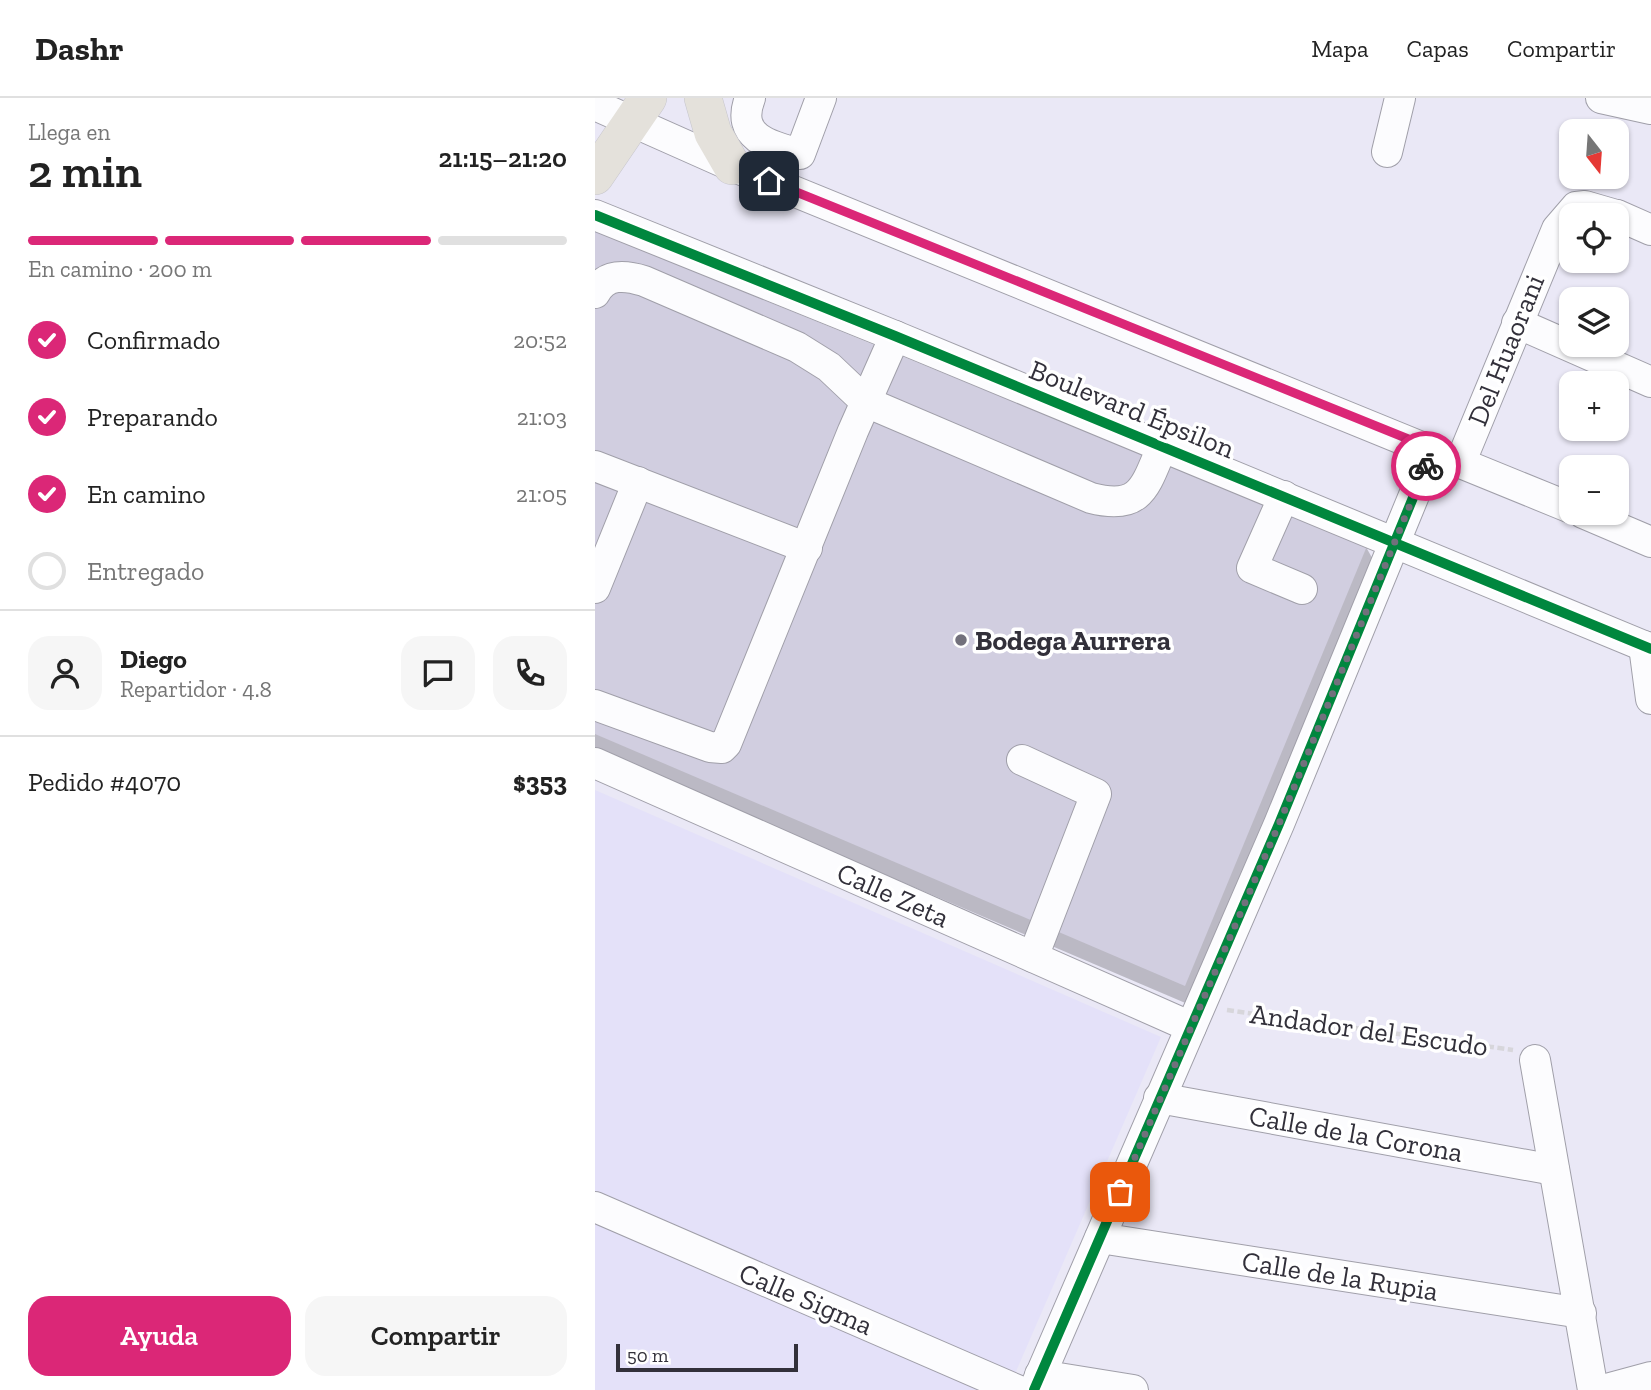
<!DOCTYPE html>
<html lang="es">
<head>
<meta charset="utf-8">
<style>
	:root { --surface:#fff; --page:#f6f6f6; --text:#222; --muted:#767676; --line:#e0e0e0; --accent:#db2777 }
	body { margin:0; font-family:"Zilla Slab",serif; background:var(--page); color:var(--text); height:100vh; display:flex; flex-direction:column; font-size:26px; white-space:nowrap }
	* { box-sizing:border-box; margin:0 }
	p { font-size:23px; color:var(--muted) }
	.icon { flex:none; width:38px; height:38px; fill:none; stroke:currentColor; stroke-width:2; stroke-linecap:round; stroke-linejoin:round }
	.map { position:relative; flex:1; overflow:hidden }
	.sheet { display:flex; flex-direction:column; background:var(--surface); width:595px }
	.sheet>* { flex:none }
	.needle { width:46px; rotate:163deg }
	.fabs { position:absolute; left:964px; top:21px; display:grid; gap:14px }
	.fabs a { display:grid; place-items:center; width:70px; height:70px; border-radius:14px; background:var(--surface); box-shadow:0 2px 5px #0004; font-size:35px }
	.scale { position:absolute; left:21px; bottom:18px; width:182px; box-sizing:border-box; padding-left:7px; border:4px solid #32303a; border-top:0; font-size:19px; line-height:24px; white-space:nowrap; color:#32303a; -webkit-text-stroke:5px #fff; paint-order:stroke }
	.pin { position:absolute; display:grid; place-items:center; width:60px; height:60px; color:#fff; margin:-30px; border-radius:14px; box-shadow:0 4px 10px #0006 }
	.courier { position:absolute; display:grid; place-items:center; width:70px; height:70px; margin:-35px; border:5px solid #db2777; border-radius:50%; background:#fff; color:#222; box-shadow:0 2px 9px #0007 }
	.headline em { font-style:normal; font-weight:600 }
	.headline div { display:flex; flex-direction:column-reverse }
	.headline { display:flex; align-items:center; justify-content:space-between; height:119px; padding:0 28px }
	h1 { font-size:46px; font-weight:600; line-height:52px }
	.bar { display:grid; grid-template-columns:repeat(4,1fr); gap:10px 7px; align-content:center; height:84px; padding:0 28px }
	.bar i { height:9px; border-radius:5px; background:var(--line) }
	.bar .selected { background:var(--accent) }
	.bar p { grid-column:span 4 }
	.line { display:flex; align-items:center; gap:18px; padding:0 28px; border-top:2px solid var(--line) }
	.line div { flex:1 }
	.round { display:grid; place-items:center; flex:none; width:74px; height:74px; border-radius:21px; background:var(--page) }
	ol { padding:0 28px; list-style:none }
	li { display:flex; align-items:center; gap:21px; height:77px }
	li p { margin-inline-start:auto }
	li .icon { padding:7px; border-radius:50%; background:var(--accent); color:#fff; stroke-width:4 }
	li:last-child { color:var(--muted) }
	li i { width:38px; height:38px; border:4px solid var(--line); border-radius:50% }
	.primary-button { display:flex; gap:14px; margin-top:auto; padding:14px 28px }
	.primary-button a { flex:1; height:80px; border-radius:21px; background:var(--accent); color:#fff; font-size:28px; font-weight:600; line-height:80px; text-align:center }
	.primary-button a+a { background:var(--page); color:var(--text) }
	header { display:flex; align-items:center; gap:42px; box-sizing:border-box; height:98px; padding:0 35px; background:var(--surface); border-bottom:2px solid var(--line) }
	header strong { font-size:33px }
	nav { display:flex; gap:38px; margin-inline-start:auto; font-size:24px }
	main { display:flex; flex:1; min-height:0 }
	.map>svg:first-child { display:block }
</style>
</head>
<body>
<header>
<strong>Dashr</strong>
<nav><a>Mapa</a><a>Capas</a><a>Compartir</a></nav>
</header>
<main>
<section class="sheet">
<div class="headline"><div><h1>2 min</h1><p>Llega en</p></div><em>21:15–21:20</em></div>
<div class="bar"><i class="selected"></i><i class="selected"></i><i class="selected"></i><i></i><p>En camino · 200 m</p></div>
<ol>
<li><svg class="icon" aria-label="check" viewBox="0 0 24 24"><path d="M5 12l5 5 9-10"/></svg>Confirmado<p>20:52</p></li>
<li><svg class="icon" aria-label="check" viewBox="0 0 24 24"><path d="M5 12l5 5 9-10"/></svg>Preparando<p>21:03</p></li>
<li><svg class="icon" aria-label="check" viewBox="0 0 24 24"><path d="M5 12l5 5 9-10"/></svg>En camino<p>21:05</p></li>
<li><i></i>Entregado</li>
</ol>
<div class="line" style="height:126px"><a class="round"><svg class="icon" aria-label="person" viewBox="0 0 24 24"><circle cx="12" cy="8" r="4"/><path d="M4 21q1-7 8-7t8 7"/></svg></a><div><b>Diego</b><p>Repartidor · 4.8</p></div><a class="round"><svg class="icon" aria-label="chat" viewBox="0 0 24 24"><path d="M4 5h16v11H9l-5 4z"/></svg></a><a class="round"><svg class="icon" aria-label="phone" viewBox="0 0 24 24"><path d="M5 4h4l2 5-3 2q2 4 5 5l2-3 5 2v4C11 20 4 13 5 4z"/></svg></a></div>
<div class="line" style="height:91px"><div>Pedido #4070</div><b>$353</b></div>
<div class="primary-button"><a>Ayuda</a><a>Compartir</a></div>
</section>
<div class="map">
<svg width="1056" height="1292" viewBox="0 0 1056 1292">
	<rect width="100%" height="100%" fill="#eae8f6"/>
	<path fill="#e4e1f9" d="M0,692L566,939L413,1292H0Z"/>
	<path fill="#0003" d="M0,135L771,449L784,472L602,910L0,653Z"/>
	<path fill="#d1cee0" d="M0,133L772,448L590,888L0,636Z"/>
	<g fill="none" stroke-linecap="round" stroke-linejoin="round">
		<defs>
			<g id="minor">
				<path d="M155,0C140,39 174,48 205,56L226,0"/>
				<path d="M1006,0L1056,11"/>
				<path d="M0,7L137,68L976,410"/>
				<path d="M792,54L805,0"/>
				<path d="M0,117L300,238L1056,551"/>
				<path d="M1022,117L1056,132"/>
				<path d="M0,195C11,175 30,177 49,183L202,249L234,269L271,304L496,400C546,413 550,389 567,349"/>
				<path d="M922,225L1056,284"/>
				<path d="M866,363L962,131L981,109L990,108L1021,117"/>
				<path d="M0,368L212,450"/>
				<path d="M689,398L657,470L707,491"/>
				<path d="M988,415L1056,444"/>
				<path d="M0,490L43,384"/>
				<path d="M1049,548L1056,601"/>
				<path d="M0,607L115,649L127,650L131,646L258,333L300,238"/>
				<path d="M427,662L501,696L438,859"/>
				<path d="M0,665L596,929"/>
				<path d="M940,962L998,1292"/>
				<path d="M564,1000L959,1072"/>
				<path d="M0,1109L422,1292"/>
				<path d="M505,1140L986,1215"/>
				<path d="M445,1277L538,1292"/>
				<path d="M439,1292L684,726L838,351"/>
				<path d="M1008,1292L1056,1279"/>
			</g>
			<g id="major">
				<path d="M108,0L118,35L137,68"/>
				<path d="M0,78L53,0"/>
			</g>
		</defs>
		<use href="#minor" stroke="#a09fa9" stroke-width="32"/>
		<use href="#major" stroke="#c7c6cd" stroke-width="38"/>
		<path stroke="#d7d6db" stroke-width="4.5" stroke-dasharray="7 3.5" stroke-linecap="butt" d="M632,912L918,952"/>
		<use href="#minor" stroke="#fcfcfe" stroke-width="30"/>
		<use href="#major" stroke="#e4e1db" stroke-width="37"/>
		<defs>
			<g id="cycleway">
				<path d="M0,117L300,238L1056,551"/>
				<path d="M439,1292L684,726L838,351"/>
			</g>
		</defs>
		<use href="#cycleway" stroke="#fff" stroke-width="15"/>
		<use href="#cycleway" stroke="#00873e" stroke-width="10"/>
	</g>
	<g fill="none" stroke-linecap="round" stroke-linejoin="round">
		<path stroke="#72707c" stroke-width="7" stroke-dasharray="0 12.6" d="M525,1094L684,726L831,368"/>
		<path stroke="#db2777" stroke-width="9" d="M174,83L838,351L831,368"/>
	</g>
	<circle fill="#72707c" stroke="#fff" stroke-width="2.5" cx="366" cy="542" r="7"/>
	<g text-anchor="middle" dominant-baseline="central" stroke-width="7" stroke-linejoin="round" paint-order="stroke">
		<g font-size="28" fill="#32303a" stroke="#fff">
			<text transform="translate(911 252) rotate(-68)">Del Huaorani</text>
			<text transform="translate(537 311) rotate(22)">Boulevard Épsilon</text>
			<text transform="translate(298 797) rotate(24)">Calle Zeta</text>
			<text transform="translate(774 932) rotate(8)">Andador del Escudo</text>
			<text transform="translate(761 1036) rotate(10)">Calle de la Corona</text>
			<text transform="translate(745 1178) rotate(9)">Calle de la Rupia</text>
			<text transform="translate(211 1201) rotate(23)">Calle Sigma</text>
		</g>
		<g font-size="28" font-weight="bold" fill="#32303a" stroke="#fff" text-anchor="start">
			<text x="380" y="542">Bodega Aurrera</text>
		</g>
	</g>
</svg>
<div class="fabs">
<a><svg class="needle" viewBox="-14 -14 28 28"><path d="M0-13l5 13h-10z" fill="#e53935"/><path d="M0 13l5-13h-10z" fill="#767676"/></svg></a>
<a><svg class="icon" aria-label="locate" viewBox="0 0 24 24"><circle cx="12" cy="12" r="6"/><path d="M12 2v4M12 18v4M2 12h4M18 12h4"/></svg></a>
<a><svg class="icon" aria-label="layers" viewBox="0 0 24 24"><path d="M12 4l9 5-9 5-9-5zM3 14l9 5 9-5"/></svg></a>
<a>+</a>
<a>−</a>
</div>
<div class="scale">50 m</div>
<div class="pin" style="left:525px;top:1094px;background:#ea580c"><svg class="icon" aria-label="bag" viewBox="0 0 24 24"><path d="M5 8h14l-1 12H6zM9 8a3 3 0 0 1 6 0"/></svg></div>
<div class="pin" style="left:174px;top:83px;background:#1f2937"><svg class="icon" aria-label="home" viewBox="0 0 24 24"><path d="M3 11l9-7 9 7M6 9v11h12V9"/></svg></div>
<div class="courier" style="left:831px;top:368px"><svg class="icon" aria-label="bike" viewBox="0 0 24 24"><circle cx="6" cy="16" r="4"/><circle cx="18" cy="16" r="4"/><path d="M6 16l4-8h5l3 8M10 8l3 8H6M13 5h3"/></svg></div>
</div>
</main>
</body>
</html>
